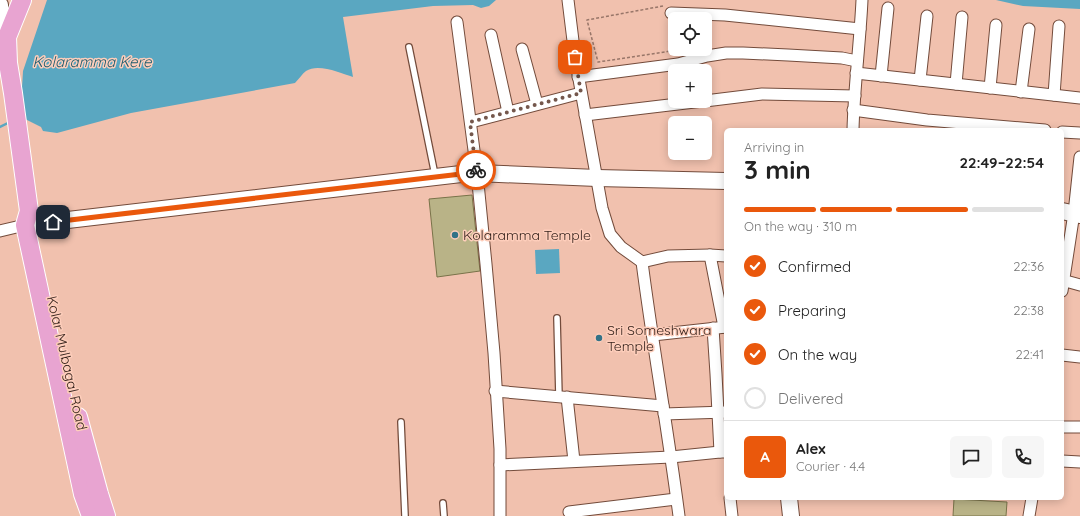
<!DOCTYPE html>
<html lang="en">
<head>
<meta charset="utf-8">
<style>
	:root { --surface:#fff; --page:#f6f6f6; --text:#222; --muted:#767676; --line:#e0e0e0; --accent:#ea580c }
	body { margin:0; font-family:Quicksand,sans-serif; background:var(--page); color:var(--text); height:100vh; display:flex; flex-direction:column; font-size:15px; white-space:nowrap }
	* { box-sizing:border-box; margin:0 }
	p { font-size:13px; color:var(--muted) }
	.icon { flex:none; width:22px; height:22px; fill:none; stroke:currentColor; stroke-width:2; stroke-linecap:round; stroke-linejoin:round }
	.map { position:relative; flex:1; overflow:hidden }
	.drawer { position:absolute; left:724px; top:128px; width:340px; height:372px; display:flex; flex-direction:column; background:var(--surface); border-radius:6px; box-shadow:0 2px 10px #0003 }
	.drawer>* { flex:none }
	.controls { position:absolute; left:668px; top:12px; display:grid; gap:8px }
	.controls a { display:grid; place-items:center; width:44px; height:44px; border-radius:6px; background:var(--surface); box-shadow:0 2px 10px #0003; font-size:20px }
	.pin { position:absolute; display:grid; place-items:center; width:34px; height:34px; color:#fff; margin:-17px; border-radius:8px; box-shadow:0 2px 6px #0006 }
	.courier { position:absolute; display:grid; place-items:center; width:40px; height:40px; margin:-20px; border:3px solid #ea580c; border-radius:50%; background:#fff; color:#222; box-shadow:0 1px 5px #0007 }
	.overview em { font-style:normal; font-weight:800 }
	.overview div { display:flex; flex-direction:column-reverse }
	.overview { display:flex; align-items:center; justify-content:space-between; height:68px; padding:0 20px }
	h1 { font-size:26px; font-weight:800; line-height:30px }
	.bar { display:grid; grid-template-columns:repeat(4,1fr); gap:6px 4px; align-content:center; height:48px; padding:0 20px }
	.bar i { height:5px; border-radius:3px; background:var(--line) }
	.bar .current { background:var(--accent) }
	.bar p { grid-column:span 4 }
	.line { display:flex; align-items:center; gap:10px; padding:0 20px; border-top:1px solid var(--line) }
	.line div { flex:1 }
	.round { display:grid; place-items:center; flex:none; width:42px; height:42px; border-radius:6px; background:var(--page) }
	ol { padding:0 20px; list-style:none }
	li { display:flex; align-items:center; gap:12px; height:44px }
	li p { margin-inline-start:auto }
	li .icon { padding:4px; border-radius:50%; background:var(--accent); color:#fff; stroke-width:4 }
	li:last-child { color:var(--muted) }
	li i { width:22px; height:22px; border:2px solid var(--line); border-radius:50% }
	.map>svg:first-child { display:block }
</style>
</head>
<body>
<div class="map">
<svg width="1080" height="516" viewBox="0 0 1080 516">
	<rect width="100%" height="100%" fill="#f1c1ae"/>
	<g fill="#5aa7c1">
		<path d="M47,0H496L489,6L481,8L473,5L433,6L343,17L353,77C341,73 318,63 306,71C302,74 299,79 295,83L131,113L57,133L43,131L41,127L25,119L21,104L23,71Z"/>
		<path d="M996,0H1080V9L1023,6Z"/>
		<path d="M559,249L560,273L536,274L535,250Z"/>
	</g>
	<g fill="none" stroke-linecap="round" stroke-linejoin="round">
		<path stroke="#5aa7c1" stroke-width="2.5" d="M0,127L10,122"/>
	</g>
	<g fill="#b9b387" stroke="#797349">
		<path d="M472,195L480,271L437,277L429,199Z"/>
		<path d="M954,499L1007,502L1006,516H953Z"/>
	</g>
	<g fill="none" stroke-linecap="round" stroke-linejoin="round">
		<defs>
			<g id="lane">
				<path d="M409,47L435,175"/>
				<path d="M557,318L559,397"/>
				<path d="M401,422L405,516"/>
				<path d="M443,503L444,516"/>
			</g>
			<g id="street">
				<path d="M568,0L575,57L602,208L610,234L621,247L642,262"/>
				<path d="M671,13L725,15L860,29"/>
				<path d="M457,22L477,173L486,264L494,353L500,449V516"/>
				<path d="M491,35L508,112"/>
				<path d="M522,49L537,104"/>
				<path d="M856,73L1080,98"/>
				<path d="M881,76L888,8"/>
				<path d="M578,77L678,64L707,56L726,53H743L788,55L842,58L857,61"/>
				<path d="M920,80L927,16"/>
				<path d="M956,84L962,17"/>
				<path d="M990,88L996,25"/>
				<path d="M1021,92L1029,29"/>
				<path d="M1054,95L1059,26"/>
				<path d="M705,101L762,94L855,96"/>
				<path d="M853,110L927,120L1045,130"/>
				<path d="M585,115L703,101"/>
				<path d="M471,122L581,93"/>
				<path d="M853,130C854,87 860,43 862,0"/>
				<path d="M1062,132L1080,133"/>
				<path d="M0,231L25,225"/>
				<path d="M710,255L724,327"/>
				<path d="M1062,280L1080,285"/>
				<path d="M1062,291L1074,213L1080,157"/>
				<path d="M713,328L716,374L720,452"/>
				<path d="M653,335L726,327"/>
				<path d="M1062,355L1080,357"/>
				<path d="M495,391L663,406"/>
				<path d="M567,397L574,461"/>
				<path d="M664,414L726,412"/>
				<path d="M1062,427H1080"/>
				<path d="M1062,461L1080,462"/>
				<path d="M500,465L671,457L720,452H726"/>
				<path d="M730,498L732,516"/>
				<path d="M569,512L676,499"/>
				<path d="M679,516C668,431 653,347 642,262L668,256L710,255L726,256"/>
				<path d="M1029,516L1032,498"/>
			</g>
			<g id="secondary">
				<path d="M0,5L1,18L9,30"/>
				<path d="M1062,211L1080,215"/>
				<path d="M25,225L461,174L477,173L597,178L726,181"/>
				<path d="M789,498L791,516"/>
			</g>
			<g id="primary">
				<path d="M22,0L7,37L8,63L13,93L29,211L25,225L83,494L91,516"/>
				<path d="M78,417L99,494L106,516"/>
			</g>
		</defs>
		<use href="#lane" stroke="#734b3b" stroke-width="8"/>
		<use href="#street" stroke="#734b3b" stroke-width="13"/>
		<use href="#secondary" stroke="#734b3b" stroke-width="18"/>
		<use href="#primary" stroke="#fff" stroke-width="20"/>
		<g stroke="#987669" stroke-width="1.5" stroke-dasharray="3 2" stroke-linecap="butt">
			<path d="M663,6L587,20L598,62L665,52L680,49"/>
			<path d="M674,23L675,29"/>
		</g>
		<use href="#lane" stroke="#fff" stroke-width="5.5"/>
		<use href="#street" stroke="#fff" stroke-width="11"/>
		<use href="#secondary" stroke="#fff" stroke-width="16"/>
		<use href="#primary" stroke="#e8a4d1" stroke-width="18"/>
	</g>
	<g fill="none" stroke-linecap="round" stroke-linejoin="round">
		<path stroke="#74574c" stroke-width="4" stroke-dasharray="0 7.2" d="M476,170L470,122L581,93L575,57"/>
		<path stroke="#ea580c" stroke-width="5" d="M53,222L461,174L477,173L476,170"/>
	</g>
	<g fill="#337287" stroke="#fecebb" stroke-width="1.5">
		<circle cx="455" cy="235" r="4"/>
		<circle cx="599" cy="338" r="4"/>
	</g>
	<g text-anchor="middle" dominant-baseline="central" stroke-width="3" stroke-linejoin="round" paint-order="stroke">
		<g font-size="14" fill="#301e18" stroke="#fecebb" text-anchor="start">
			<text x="463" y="235">Kolaramma Temple</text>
			<text x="607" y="330">Sri Someshwara<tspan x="607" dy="16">Temple</tspan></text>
		</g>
		<g font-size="14" fill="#301e18" stroke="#fecebb">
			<text transform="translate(67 363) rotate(77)">Kolar Mulbagal Road</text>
		</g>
		<g font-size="15" font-style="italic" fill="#1e5c6f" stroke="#fecebb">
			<text x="92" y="61">Kolaramma Kere</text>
		</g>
	</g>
</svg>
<div class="controls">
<a><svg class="icon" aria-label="locate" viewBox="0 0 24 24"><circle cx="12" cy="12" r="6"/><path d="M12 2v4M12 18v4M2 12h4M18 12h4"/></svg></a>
<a>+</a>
<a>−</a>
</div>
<div class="pin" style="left:575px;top:57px;background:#ea580c"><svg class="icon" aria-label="bag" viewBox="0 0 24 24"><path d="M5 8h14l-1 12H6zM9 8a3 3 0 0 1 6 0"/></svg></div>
<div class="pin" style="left:53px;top:222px;background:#1f2937"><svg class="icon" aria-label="home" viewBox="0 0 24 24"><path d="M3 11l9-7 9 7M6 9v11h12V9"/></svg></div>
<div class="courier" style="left:476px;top:170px"><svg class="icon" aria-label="bike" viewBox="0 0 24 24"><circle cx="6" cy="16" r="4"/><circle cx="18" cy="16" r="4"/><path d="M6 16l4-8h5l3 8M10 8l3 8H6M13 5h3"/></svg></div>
<section class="drawer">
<div class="overview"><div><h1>3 min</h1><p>Arriving in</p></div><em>22:49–22:54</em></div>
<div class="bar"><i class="current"></i><i class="current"></i><i class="current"></i><i></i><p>On the way · 310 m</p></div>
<ol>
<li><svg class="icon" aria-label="check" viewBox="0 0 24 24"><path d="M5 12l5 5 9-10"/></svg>Confirmed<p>22:36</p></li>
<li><svg class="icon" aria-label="check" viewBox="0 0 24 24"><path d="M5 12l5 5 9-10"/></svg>Preparing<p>22:38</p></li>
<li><svg class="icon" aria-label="check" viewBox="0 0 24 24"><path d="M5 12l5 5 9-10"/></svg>On the way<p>22:41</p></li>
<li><i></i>Delivered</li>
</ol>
<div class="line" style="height:72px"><b class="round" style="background:var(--accent);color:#fff">A</b><div><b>Alex</b><p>Courier · 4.4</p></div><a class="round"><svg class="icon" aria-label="chat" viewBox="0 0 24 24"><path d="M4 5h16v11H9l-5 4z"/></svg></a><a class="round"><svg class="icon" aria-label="phone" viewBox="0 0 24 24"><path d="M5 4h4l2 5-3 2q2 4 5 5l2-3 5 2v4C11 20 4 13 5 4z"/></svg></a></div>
</section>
</div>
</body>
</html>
